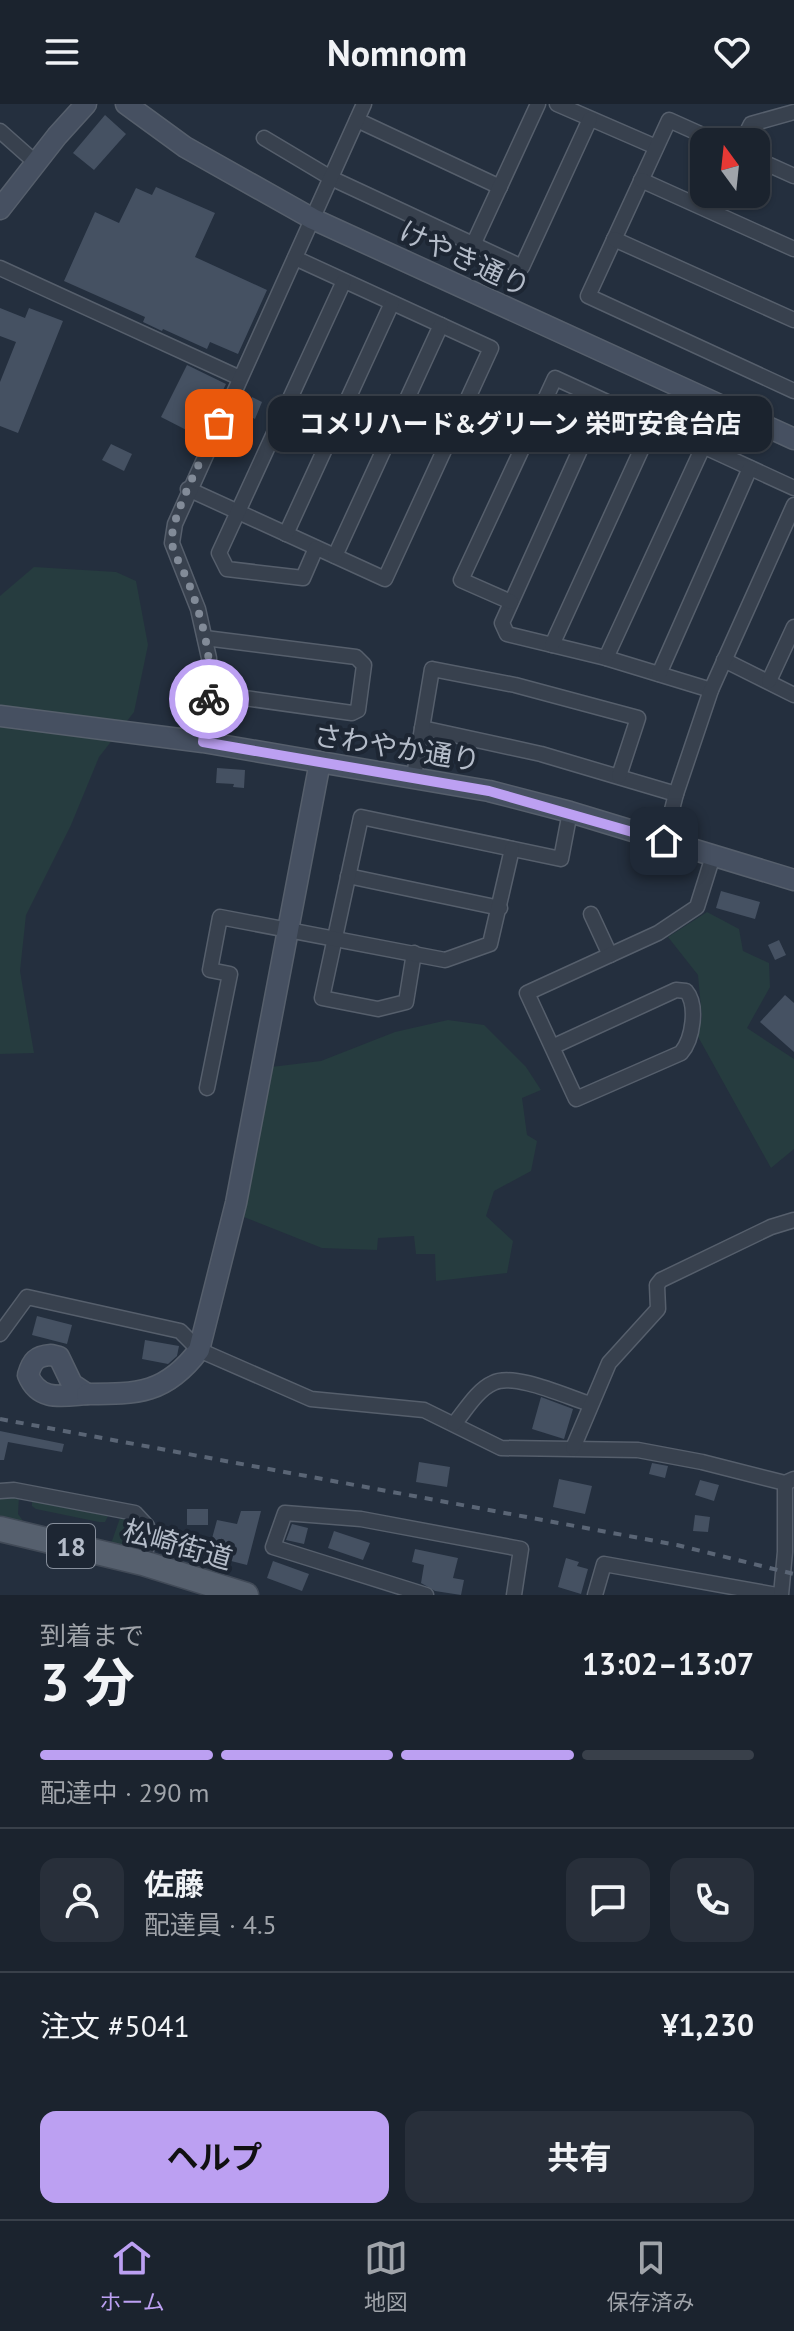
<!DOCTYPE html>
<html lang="ja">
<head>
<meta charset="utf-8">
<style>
	:root { --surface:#1b232e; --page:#282f3a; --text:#f1f3f6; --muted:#a0a4aa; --line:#39404a; --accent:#bca0f2 }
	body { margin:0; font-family:"PT Sans","Noto Sans JP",sans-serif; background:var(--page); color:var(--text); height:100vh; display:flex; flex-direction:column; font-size:30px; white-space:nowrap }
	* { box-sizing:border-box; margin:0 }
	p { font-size:26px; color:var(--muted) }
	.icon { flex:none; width:44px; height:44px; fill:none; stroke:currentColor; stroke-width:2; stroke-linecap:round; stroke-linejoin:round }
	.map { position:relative; height:1491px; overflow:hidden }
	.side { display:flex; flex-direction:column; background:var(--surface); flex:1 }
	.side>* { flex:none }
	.needle { width:52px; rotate:345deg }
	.tools { position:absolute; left:690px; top:24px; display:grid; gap:16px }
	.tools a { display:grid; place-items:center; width:80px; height:80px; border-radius:16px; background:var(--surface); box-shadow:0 2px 6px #0004,0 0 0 2px var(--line); font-size:40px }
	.pin { position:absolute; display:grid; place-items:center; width:68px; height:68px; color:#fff; margin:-34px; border-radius:16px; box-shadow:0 4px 12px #0006 }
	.courier { position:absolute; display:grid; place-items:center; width:80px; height:80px; margin:-40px; border:6px solid #bca0f2; border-radius:50%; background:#fff; color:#222; box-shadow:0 2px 10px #0007 }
	.bubble { position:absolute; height:56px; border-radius:16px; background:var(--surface); box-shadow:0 2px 6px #0004,0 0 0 2px var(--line); font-size:26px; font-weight:700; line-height:56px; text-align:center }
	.overview em { font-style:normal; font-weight:700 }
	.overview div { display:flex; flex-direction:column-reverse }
	.overview { display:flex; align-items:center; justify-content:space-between; height:136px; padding:0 40px }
	h1 { font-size:52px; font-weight:700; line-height:60px }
	.bar { display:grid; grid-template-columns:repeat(4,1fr); gap:12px 8px; align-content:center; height:96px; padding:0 40px }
	.bar i { height:10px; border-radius:6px; background:var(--line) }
	.bar .on { background:var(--accent) }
	.bar p { grid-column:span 4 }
	.line { display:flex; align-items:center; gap:20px; padding:0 40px; border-top:2px solid var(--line) }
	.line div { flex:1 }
	.round { display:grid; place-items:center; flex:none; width:84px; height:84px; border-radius:16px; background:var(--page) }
	.action { display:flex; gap:16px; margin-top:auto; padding:16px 40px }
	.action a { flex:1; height:92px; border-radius:16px; background:var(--accent); color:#111; font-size:32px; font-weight:700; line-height:92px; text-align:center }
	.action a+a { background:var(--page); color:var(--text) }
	header { display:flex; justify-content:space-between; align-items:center; height:104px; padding:0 40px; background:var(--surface); font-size:36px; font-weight:700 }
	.tab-bar { display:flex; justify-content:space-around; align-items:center; height:112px; border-top:2px solid var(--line); background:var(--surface); font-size:22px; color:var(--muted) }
	.tab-bar a { display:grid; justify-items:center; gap:4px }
	.tab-bar .on { color:var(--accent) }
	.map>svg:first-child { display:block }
</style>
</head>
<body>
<header><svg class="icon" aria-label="menu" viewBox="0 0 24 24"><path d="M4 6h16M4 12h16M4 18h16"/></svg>Nomnom<svg class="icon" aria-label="heart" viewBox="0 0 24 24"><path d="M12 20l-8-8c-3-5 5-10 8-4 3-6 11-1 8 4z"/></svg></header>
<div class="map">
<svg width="794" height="1491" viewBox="0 0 794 1491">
	<rect width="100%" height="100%" fill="#242f3e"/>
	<g fill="#263c3f">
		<path d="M34,463L116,468L136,477L148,541L134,608L99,653L71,721L26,811L20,867L34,949L0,950V492Z"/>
		<path d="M707,808L739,825L743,847L769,859L770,883L747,924L794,955V1045L771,1064L696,929L702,914L698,871L668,833Z"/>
		<path d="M448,916L484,921L526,963L541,986L522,994L527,1031L537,1037L531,1067L494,1087L486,1112L513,1137L507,1169L436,1177L435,1150H416L414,1132L378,1134L377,1146L322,1144L244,1113L271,963L321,957L395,928Z"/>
		<path d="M12,1391L19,1392L18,1410L26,1421L104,1439L112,1437L120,1414C138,1418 139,1430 134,1445L128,1447L12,1421L0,1416V1395Z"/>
		<path d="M32,1396L108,1412L105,1418H99L36,1405L32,1402Z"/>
	</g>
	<g fill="#455162">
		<path d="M105,11L126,30L94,66L73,49Z"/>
		<path d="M156,83L215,109L195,153L267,186L238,250L210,238L207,245L163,225L162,227L143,218L145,213L64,177L95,108L119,119L136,84L152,91Z"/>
		<path d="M0,204L25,214L29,204L63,217L18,329L0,322V278L16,238L0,232Z"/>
		<path d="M187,261L226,280L200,333L161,313Z"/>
		<path d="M252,293L262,298L255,315L238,306L243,296L249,300Z"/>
		<path d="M111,340L132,350L124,367L102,356Z"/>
		<path d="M217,664L245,666L244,684L233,683L234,680L216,679Z"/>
		<path d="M721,787L760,798L755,815L716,804Z"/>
		<path d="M779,836L786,851L775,856L768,841Z"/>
		<path d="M785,891L794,899V948L760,918Z"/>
		<path d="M37,1212L72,1221L67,1240L32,1231Z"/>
		<path d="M145,1236L179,1242L177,1252L168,1260L142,1255Z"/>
		<path d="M541,1293L573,1305L564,1335L532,1325Z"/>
		<path d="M0,1327L64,1340L62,1348L8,1338L4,1356H0Z"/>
		<path d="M419,1358L450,1363L447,1383L416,1378Z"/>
		<path d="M652,1359L668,1362L665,1374L649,1370Z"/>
		<path d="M559,1375L592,1382L585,1410L553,1403Z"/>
		<path d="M700,1376L719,1381L714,1397L695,1391Z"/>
		<rect x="187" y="1405" width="21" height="16"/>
		<path d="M241,1407H261L247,1461L219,1454L217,1463L205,1460L217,1416L237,1420Z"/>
		<path d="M695,1411L710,1413L708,1428L693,1427Z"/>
		<path d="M292,1420L308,1424L304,1440L286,1436Z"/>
		<path d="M334,1427L370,1439L363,1456L328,1444Z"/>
		<path d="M415,1445L458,1454L453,1474L464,1476L461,1491L435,1487L421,1479L424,1461L412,1458Z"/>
		<path d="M566,1454L579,1458L577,1462L588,1465L581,1490L558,1483Z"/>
		<path d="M273,1457L309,1470L302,1487L267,1474Z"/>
	</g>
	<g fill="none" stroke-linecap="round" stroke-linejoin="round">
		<defs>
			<g id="street">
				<path d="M557,0L656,43"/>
				<path d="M357,16L500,83"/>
				<path d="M0,27L35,58"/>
				<path d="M264,34L331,74L522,163L590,15"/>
				<path d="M718,38L669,16L588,192L794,287"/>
				<path d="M742,38L751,20L794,8"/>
				<path d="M756,55L794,72"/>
				<path d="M641,76L794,145"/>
				<path d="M614,135L794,216"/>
				<path d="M473,141L538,0"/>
				<path d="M0,164L240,274"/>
				<path d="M602,297L502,519L507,530L606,554L711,586"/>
				<path d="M188,385L385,475L491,244L295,154"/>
				<path d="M286,430L392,199"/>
				<path d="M316,444L303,474L227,465L219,449L344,177"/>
				<path d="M335,452L441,221"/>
				<path d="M511,498L461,476L555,274L794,384"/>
				<path d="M205,534L356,553L364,561L358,606L352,609L209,589"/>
				<path d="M552,541L653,320"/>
				<path d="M606,554L703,343"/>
				<path d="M724,556L794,591"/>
				<path d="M659,570L750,364"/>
				<path d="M769,577L794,523"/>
				<path d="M422,624L541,650L676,690"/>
				<path d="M203,638L209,589V554L198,505L172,439L175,420L364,0"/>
				<path d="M414,672L432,565L515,581L638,614L619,672"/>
				<path d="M664,737L676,690L711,586L794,401"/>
				<path d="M348,772L500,804"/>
				<path d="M591,810L610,851"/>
				<path d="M414,849L406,898L378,905L322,894L361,713L561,755L570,708"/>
				<path d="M552,943L676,886L686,887C698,901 693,935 681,949L576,995L527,889L658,829L697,803L713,752"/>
				<path d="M207,984L230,870L210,866L220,813L445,856L490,840L512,745"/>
				<path d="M0,1230L27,1193L180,1227L199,1246L311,1295L424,1306L501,1344L638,1346L702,1358L785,1379L794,1375"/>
				<path d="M454,1320C465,1307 477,1286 493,1279C514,1268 567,1293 590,1300"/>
				<path d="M573,1344L609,1259L658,1205L657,1181L661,1176L771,1123L794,1116"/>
				<path d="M0,1387L14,1386L135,1409L147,1422V1442L143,1459"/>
				<path d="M426,1491L273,1443L285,1409L361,1415L521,1445L514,1491"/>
				<path d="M595,1491L604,1460L777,1491"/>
				<path d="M781,1491L785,1448V1379"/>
			</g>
			<g id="secondary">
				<path d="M126,0L185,43L313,115L794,335"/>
				<path d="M0,105L57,32L86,0"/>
				<path d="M0,612L203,638L489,687L570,708L794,776"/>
				<path d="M51,1251L59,1253L72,1280L87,1290C62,1292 39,1298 28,1271C32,1257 36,1252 51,1251Z"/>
				<path d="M87,1290C138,1290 166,1290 199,1246L236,1099L320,658"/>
			</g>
			<path id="primary" d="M0,1425L143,1459L246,1491"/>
		</defs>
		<use href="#street" stroke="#565f6c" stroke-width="17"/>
		<use href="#secondary" stroke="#565f6c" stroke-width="23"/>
		<use href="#primary" stroke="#414a57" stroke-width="27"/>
		<use href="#street" stroke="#38414e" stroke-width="14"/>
		<use href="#secondary" stroke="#465061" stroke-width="20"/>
		<use href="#primary" stroke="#56606e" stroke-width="24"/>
		<path stroke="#5a6575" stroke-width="4" stroke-dasharray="8 8" stroke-linecap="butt" d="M0,1315L677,1441L794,1470"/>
	</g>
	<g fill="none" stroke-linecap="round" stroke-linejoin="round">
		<path stroke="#828b98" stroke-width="8" stroke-dasharray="0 14.4" d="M209,595C213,555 203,517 189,480C184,467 175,453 172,440C168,416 208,343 219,319"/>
		<path stroke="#bca0f2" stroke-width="10" d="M209,595L203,638L489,687L664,737"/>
	</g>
	<g text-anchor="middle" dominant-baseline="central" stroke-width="8" stroke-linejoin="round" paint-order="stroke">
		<rect fill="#1d2633" stroke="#878f9c" stroke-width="2" x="47" y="1420" width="48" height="44" rx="6"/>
		<g font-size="26" font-weight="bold" fill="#b4bcc9">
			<text x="71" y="1442">18</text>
		</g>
		<g font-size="28" fill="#b4bcc9" stroke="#1d2633">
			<text transform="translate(465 154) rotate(25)">けやき通り</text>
			<text transform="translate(397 643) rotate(9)">さわやか通り</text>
			<text transform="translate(178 1440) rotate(16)">松崎街道</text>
		</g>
	</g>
</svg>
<div class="tools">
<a><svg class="needle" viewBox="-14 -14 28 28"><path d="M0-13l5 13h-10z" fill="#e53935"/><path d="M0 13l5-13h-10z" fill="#a0a4aa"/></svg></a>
</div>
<div class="pin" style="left:219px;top:319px;background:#ea580c"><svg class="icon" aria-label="bag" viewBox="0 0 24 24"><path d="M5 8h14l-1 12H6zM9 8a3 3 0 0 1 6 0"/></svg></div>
<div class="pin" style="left:664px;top:737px;background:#1f2937"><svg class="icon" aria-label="home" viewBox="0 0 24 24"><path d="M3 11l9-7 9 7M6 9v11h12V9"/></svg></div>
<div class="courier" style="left:209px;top:595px"><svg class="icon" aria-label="bike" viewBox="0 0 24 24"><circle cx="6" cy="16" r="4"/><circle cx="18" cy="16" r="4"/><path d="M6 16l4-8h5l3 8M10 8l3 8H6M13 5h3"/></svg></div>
<div class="bubble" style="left:268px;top:292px;width:504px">コメリハード&amp;グリーン 栄町安食台店</div>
</div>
<section class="side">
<div class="overview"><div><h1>3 分</h1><p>到着まで</p></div><em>13:02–13:07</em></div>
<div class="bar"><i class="on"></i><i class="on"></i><i class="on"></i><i></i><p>配達中 · 290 m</p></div>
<div class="line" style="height:144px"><a class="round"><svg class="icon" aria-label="person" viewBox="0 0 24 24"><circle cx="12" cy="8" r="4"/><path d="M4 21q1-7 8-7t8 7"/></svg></a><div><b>佐藤</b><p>配達員 · 4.5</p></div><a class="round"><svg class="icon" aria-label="chat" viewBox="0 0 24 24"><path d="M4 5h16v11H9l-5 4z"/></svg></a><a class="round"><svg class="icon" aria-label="phone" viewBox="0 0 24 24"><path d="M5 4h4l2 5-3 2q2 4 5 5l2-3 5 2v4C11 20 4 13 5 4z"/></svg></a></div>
<div class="line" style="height:104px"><div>注文 #5041</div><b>¥1,230</b></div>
<div class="action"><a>ヘルプ</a><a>共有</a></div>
</section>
<nav class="tab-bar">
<a class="on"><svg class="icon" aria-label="home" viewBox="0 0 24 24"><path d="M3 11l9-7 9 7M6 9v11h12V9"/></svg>ホーム</a>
<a><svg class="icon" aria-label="map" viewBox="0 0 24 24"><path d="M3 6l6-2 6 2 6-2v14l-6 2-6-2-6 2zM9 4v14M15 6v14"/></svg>地図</a>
<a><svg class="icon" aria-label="saved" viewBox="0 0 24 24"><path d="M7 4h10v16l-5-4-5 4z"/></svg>保存済み</a>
</nav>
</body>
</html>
